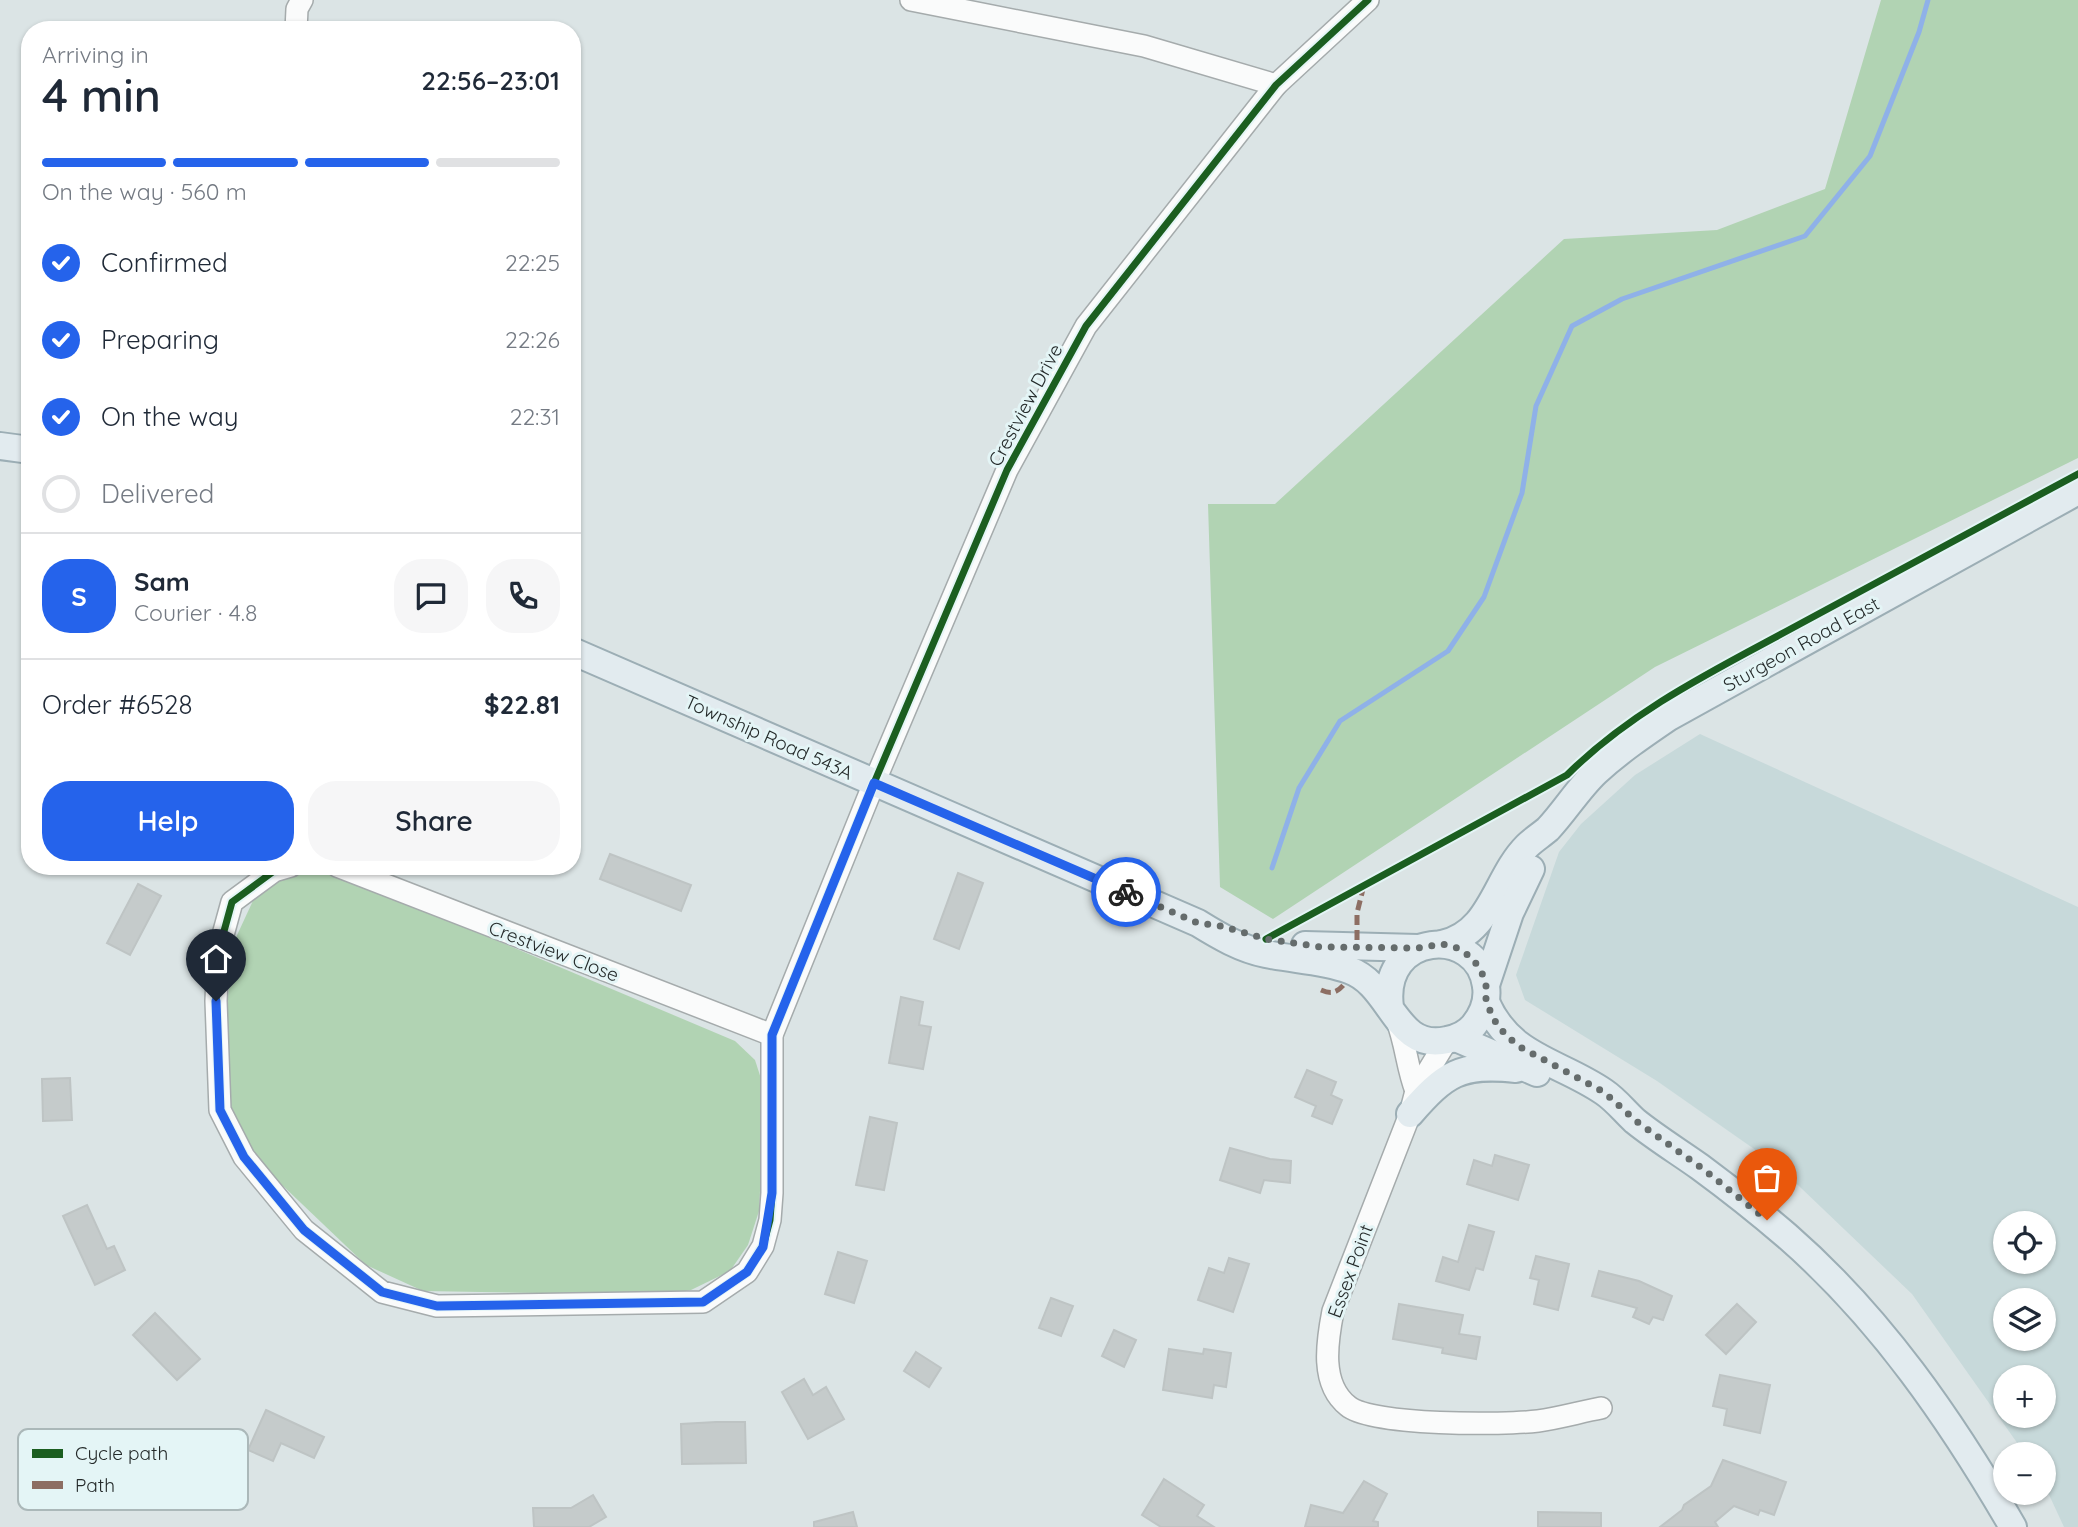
<!DOCTYPE html>
<html lang="en">
<head>
<meta charset="utf-8">
<style>
	:root { --surface:#fff; --page:#f6f6f7; --text:#1f2937; --muted:#747a83; --line:#e0e1e3; --accent:#2563eb }
	body { margin:0; font-family:Quicksand,sans-serif; background:var(--page); color:var(--text); height:100vh; display:flex; flex-direction:column; font-size:26px; white-space:nowrap }
	* { box-sizing:border-box; margin:0 }
	p { font-size:23px; color:var(--muted) }
	.icon { flex:none; width:38px; height:38px; fill:none; stroke:currentColor; stroke-width:2; stroke-linecap:round; stroke-linejoin:round }
	.map { position:relative; flex:1; overflow:hidden }
	.sheet { position:absolute; left:21px; top:21px; width:560px; height:854px; display:flex; flex-direction:column; background:var(--surface); border-radius:28px; box-shadow:0 2px 5px #0004 }
	.sheet>* { flex:none }
	.fabs { position:absolute; left:1993px; top:1211px; display:grid; gap:14px }
	.fabs a { display:grid; place-items:center; width:63px; height:63px; border-radius:50%; background:var(--surface); box-shadow:0 2px 5px #0004; font-size:35px }
	.pin { position:absolute; display:grid; place-items:center; width:60px; height:60px; color:#fff; margin:-72px -30px; border-radius:50% 50% 50% 0; rotate:-45deg; box-shadow:0 0 7px #0007 }
	.pin .icon { rotate:45deg }
	.courier { position:absolute; display:grid; place-items:center; width:70px; height:70px; margin:-35px; border:5px solid #2563eb; border-radius:50%; background:#fff; color:#222; box-shadow:0 2px 9px #0007 }
	.summary em { font-style:normal; font-weight:600 }
	.summary div { display:flex; flex-direction:column-reverse }
	.summary { display:flex; align-items:center; justify-content:space-between; height:119px; padding:0 21px }
	h1 { font-size:46px; font-weight:600; line-height:52px }
	.bar { display:grid; grid-template-columns:repeat(4,1fr); gap:10px 7px; align-content:center; height:84px; padding:0 21px }
	.bar i { height:9px; border-radius:5px; background:var(--line) }
	.bar .active { background:var(--accent) }
	.bar p { grid-column:span 4 }
	.line { display:flex; align-items:center; gap:18px; padding:0 21px; border-top:2px solid var(--line) }
	.line div { flex:1 }
	.round { display:grid; place-items:center; flex:none; width:74px; height:74px; border-radius:28px; background:var(--page) }
	ol { padding:0 21px; list-style:none }
	li { display:flex; align-items:center; gap:21px; height:77px }
	li p { margin-inline-start:auto }
	li .icon { padding:7px; border-radius:50%; background:var(--accent); color:#fff; stroke-width:4 }
	li:last-child { color:var(--muted) }
	li i { width:38px; height:38px; border:4px solid var(--line); border-radius:50% }
	.action { display:flex; gap:14px; margin-top:auto; padding:14px 21px }
	.action a { flex:1; height:80px; border-radius:28px; background:var(--accent); color:#fff; font-size:28px; font-weight:600; line-height:80px; text-align:center }
	.action a+a { background:var(--page); color:var(--text) }
	.map>svg:first-child { display:block }
</style>
</head>
<body>
<div class="map">
<svg width="2078" height="1527" viewBox="0 0 2078 1527">
	<rect width="100%" height="100%" fill="#dbe4e5"/>
	<path fill="#c7d9da" fill-rule="evenodd" d="M1700,734L2078,907V1527H2064L2044,1484V1454H2025L1912,1294L1777,1165L1657,1081L1525,1000L1516,975L1559,852L1581,824L1635,775ZM2006,1223H2044V1262H2006ZM2006,1300H2044V1339H2006ZM2006,1377H2044V1416H2006Z"/>
	<g fill="#b1d3b3">
		<path d="M1881,0H2078V458L1655,667L1273,919L1220,887L1208,504H1275L1564,239L1717,230L1825,189Z"/>
		<path d="M316,871L339,874L735,1041L755,1060L765,1091L759,1211L748,1245L730,1271L691,1290L661,1295L423,1291L366,1265L259,1163L230,1104L224,1049L232,946L257,892L282,874Z"/>
	</g>
	<g fill="none" stroke-linecap="round" stroke-linejoin="round">
		<path stroke="#8fb1e8" stroke-width="5" d="M1272,868L1299,788L1340,721L1448,651L1484,597L1522,493L1536,406L1572,326L1622,299L1805,236L1870,156L1919,32L1928,0"/>
	</g>
	<g fill="#c5cbcb" stroke="#bec4c4" stroke-width="2">
		<path d="M610,854L691,885L681,911L600,879Z"/>
		<path d="M958,873L983,883L959,949L934,939Z"/>
		<path d="M138,884L161,896L130,955L107,943Z"/>
		<path d="M901,997L923,1002L919,1025L931,1027L923,1069L889,1063Z"/>
		<path d="M1307,1070L1336,1082L1331,1095L1342,1100L1332,1124L1312,1116L1316,1106L1295,1097Z"/>
		<path d="M70,1078L72,1120L43,1121L42,1079Z"/>
		<path d="M870,1117L897,1123L884,1190L856,1185Z"/>
		<path d="M1230,1148L1270,1159L1291,1161L1290,1183L1264,1180L1260,1193L1220,1180Z"/>
		<path d="M1495,1155L1529,1165L1518,1200L1467,1184L1474,1160L1492,1166Z"/>
		<path d="M87,1205L107,1249L114,1246L125,1270L95,1285L63,1216Z"/>
		<path d="M1469,1225L1494,1232L1483,1270L1476,1268L1469,1290L1436,1281L1443,1257L1458,1262Z"/>
		<path d="M838,1252L867,1261L854,1303L825,1294Z"/>
		<path d="M1536,1256L1569,1264L1558,1310L1534,1304L1539,1280L1530,1278Z"/>
		<path d="M1229,1258L1249,1264L1233,1312L1198,1300L1209,1268L1224,1273Z"/>
		<path d="M1599,1271L1639,1281L1672,1296L1663,1320L1653,1317L1649,1324L1633,1317L1637,1308L1592,1296Z"/>
		<path d="M1051,1298L1073,1306L1061,1336L1039,1328Z"/>
		<path d="M1399,1304L1463,1315L1459,1334L1480,1337L1476,1359L1442,1353L1443,1348L1393,1339Z"/>
		<path d="M1737,1304L1756,1322L1726,1354L1706,1335Z"/>
		<path d="M155,1313L200,1359L177,1380L133,1335Z"/>
		<path d="M1114,1330L1136,1340L1124,1367L1102,1356Z"/>
		<path d="M1169,1349L1203,1354L1204,1349L1231,1353L1226,1387L1214,1385L1212,1398L1163,1390Z"/>
		<path d="M916,1352L941,1368L929,1387L904,1371Z"/>
		<path d="M1720,1375L1770,1385L1760,1433L1724,1425L1727,1409L1713,1406Z"/>
		<path d="M804,1379L813,1395L826,1387L844,1419L808,1439L782,1392Z"/>
		<path d="M266,1410L324,1437L314,1458L281,1443L273,1461L248,1450Z"/>
		<path d="M716,1422H745L746,1463L682,1464L681,1424Z"/>
		<path d="M1723,1460L1786,1482L1774,1515L1760,1510L1758,1515L1734,1506L1715,1522L1718,1527H1660L1682,1510L1684,1505L1711,1486Z"/>
		<path d="M1164,1479L1204,1505L1197,1516L1214,1527H1161L1142,1515Z"/>
		<path d="M1364,1481L1387,1494L1373,1521L1378,1522V1527H1305L1311,1505L1343,1513Z"/>
		<path d="M593,1495L606,1517L589,1527H534L533,1508H571Z"/>
		<path d="M853,1512L857,1527H814V1522Z"/>
		<path d="M1538,1512L1601,1513V1527H1538Z"/>
	</g>
	<g fill="none" stroke-linecap="round" stroke-linejoin="round">
		<defs>
			<g id="minor">
				<path d="M911,0L1144,46L1276,85"/>
				<path d="M296,30L297,9L302,0"/>
				<path d="M291,866L274,871L232,902L218,953L216,1001L220,1110L244,1157L304,1230L382,1292L437,1306L703,1302L747,1272L763,1246L770,1220L772,1193V1035L874,783L1007,470L1086,326L1276,85L1368,0"/>
				<path d="M337,866L772,1035"/>
				<path d="M1397,1021C1406,1044 1407,1068 1416,1091"/>
				<path d="M1447,1040L1416,1091L1410,1114L1333,1311C1327,1342 1320,1384 1348,1406C1372,1426 1505,1425 1538,1421C1559,1418 1580,1412 1601,1408"/>
			</g>
			<g id="major">
				<path d="M0,446L30,450"/>
				<path d="M572,651L1198,923C1219,936 1241,949 1266,954C1294,960 1322,960 1349,970C1392,985 1395,1052 1447,1040C1457,1038 1467,1034 1474,1025C1483,1014 1488,1000 1486,986C1478,925 1380,931 1390,1007"/>
				<path d="M1442,944C1492,933 1495,878 1527,846C1533,840 1541,835 1548,829C1565,811 1578,789 1596,772C1619,751 1644,734 1669,717L2078,491"/>
				<path d="M1305,945L1418,948"/>
				<path d="M1486,985L1510,913L1531,869"/>
				<path d="M1486,1002C1510,1058 1559,1061 1604,1092C1616,1100 1625,1112 1635,1121C1656,1138 1679,1152 1700,1167C1730,1189 1759,1212 1787,1236C1881,1318 1951,1420 2013,1527"/>
				<path d="M1456,1038L1537,1073"/>
				<path d="M1410,1114C1445,1074 1460,1063 1516,1069"/>
			</g>
		</defs>
		<use href="#minor" stroke="#a5abac" stroke-width="24"/>
		<use href="#major" stroke="#9caeb5" stroke-width="30"/>
		<use href="#minor" stroke="#fafbfb" stroke-width="21"/>
		<use href="#major" stroke="#e2ebef" stroke-width="26"/>
		<g stroke="#8d6e63" stroke-width="5" stroke-dasharray="10 5" stroke-linecap="butt">
			<path d="M1357,940V913L1364,885"/>
			<path d="M1321,990C1333,995 1338,992 1346,982"/>
		</g>
		<defs>
			<g id="cycleway">
				<path d="M291,866L274,871L232,902L218,953L216,1001L220,1110L244,1157L304,1230L382,1292L437,1306L703,1302L747,1272L763,1246L770,1220L772,1193V1035L874,783L1007,470L1086,326L1276,85L1368,0"/>
				<path d="M1266,939L1567,775C1633,709 1717,669 1798,625C1891,575 1985,524 2078,474"/>
			</g>
		</defs>
		<use href="#cycleway" stroke="#e4f5f6" stroke-width="11"/>
		<use href="#cycleway" stroke="#1b5e20" stroke-width="7"/>
	</g>
	<g fill="none" stroke-linecap="round" stroke-linejoin="round">
		<path stroke="#656c6c" stroke-width="7" stroke-dasharray="0 12.6" d="M1126,892L1198,923L1221,926L1266,939L1321,947L1418,948L1442,944L1457,948L1471,957L1481,970L1486,985V1002L1497,1025L1509,1038L1522,1048L1604,1092L1636,1121L1703,1169L1767,1220"/>
		<path stroke="#2563eb" stroke-width="9" d="M216,1001L220,1110L244,1157L304,1230L382,1292L437,1306L703,1302L747,1272L763,1247L772,1193V1035L874,783L1126,892"/>
	</g>
	<g text-anchor="middle" dominant-baseline="central" stroke-width="6" stroke-linejoin="round" paint-order="stroke">
		<g font-size="19" fill="#252b2b" stroke="#e4f5f6">
			<text transform="translate(1025 405) rotate(-62)">Crestview Drive</text>
			<text transform="translate(1801 644) rotate(-29)">Sturgeon Road East</text>
			<text transform="translate(769 737) rotate(24)">Township Road 543A</text>
			<text transform="translate(554 951) rotate(21)">Crestview Close</text>
			<text transform="translate(1350 1271) rotate(-70)">Essex Point</text>
		</g>
	</g>
	<rect x="18" y="1429" width="230" height="81" rx="10" fill="#e4f5f6" stroke="#abb8b9" stroke-width="2"/>
	<rect x="32" y="1449" width="31" height="9" fill="#1b5e20"/>
	<rect x="32" y="1481" width="31" height="8" fill="#8d6e63"/>
	<g font-size="19" fill="#252b2b">
		<text x="75" y="1460">Cycle path</text>
		<text x="75" y="1492">Path</text>
	</g>
</svg>
<div class="fabs">
<a><svg class="icon" aria-label="locate" viewBox="0 0 24 24"><circle cx="12" cy="12" r="6"/><path d="M12 2v4M12 18v4M2 12h4M18 12h4"/></svg></a>
<a><svg class="icon" aria-label="layers" viewBox="0 0 24 24"><path d="M12 4l9 5-9 5-9-5zM3 14l9 5 9-5"/></svg></a>
<a>+</a>
<a>−</a>
</div>
<div class="pin" style="left:1767px;top:1220px;background:#ea580c"><svg class="icon" aria-label="bag" viewBox="0 0 24 24"><path d="M5 8h14l-1 12H6zM9 8a3 3 0 0 1 6 0"/></svg></div>
<div class="pin" style="left:216px;top:1001px;background:#1f2937"><svg class="icon" aria-label="home" viewBox="0 0 24 24"><path d="M3 11l9-7 9 7M6 9v11h12V9"/></svg></div>
<div class="courier" style="left:1126px;top:892px"><svg class="icon" aria-label="bike" viewBox="0 0 24 24"><circle cx="6" cy="16" r="4"/><circle cx="18" cy="16" r="4"/><path d="M6 16l4-8h5l3 8M10 8l3 8H6M13 5h3"/></svg></div>
<section class="sheet">
<div class="summary"><div><h1>4 min</h1><p>Arriving in</p></div><em>22:56–23:01</em></div>
<div class="bar"><i class="active"></i><i class="active"></i><i class="active"></i><i></i><p>On the way · 560 m</p></div>
<ol>
<li><svg class="icon" aria-label="check" viewBox="0 0 24 24"><path d="M5 12l5 5 9-10"/></svg>Confirmed<p>22:25</p></li>
<li><svg class="icon" aria-label="check" viewBox="0 0 24 24"><path d="M5 12l5 5 9-10"/></svg>Preparing<p>22:26</p></li>
<li><svg class="icon" aria-label="check" viewBox="0 0 24 24"><path d="M5 12l5 5 9-10"/></svg>On the way<p>22:31</p></li>
<li><i></i>Delivered</li>
</ol>
<div class="line" style="height:126px"><b class="round" style="background:var(--accent);color:#fff">S</b><div><b>Sam</b><p>Courier · 4.8</p></div><a class="round"><svg class="icon" aria-label="chat" viewBox="0 0 24 24"><path d="M4 5h16v11H9l-5 4z"/></svg></a><a class="round"><svg class="icon" aria-label="phone" viewBox="0 0 24 24"><path d="M5 4h4l2 5-3 2q2 4 5 5l2-3 5 2v4C11 20 4 13 5 4z"/></svg></a></div>
<div class="line" style="height:91px"><div>Order #6528</div><b>$22.81</b></div>
<div class="action"><a>Help</a><a>Share</a></div>
</section>
</div>
</body>
</html>
